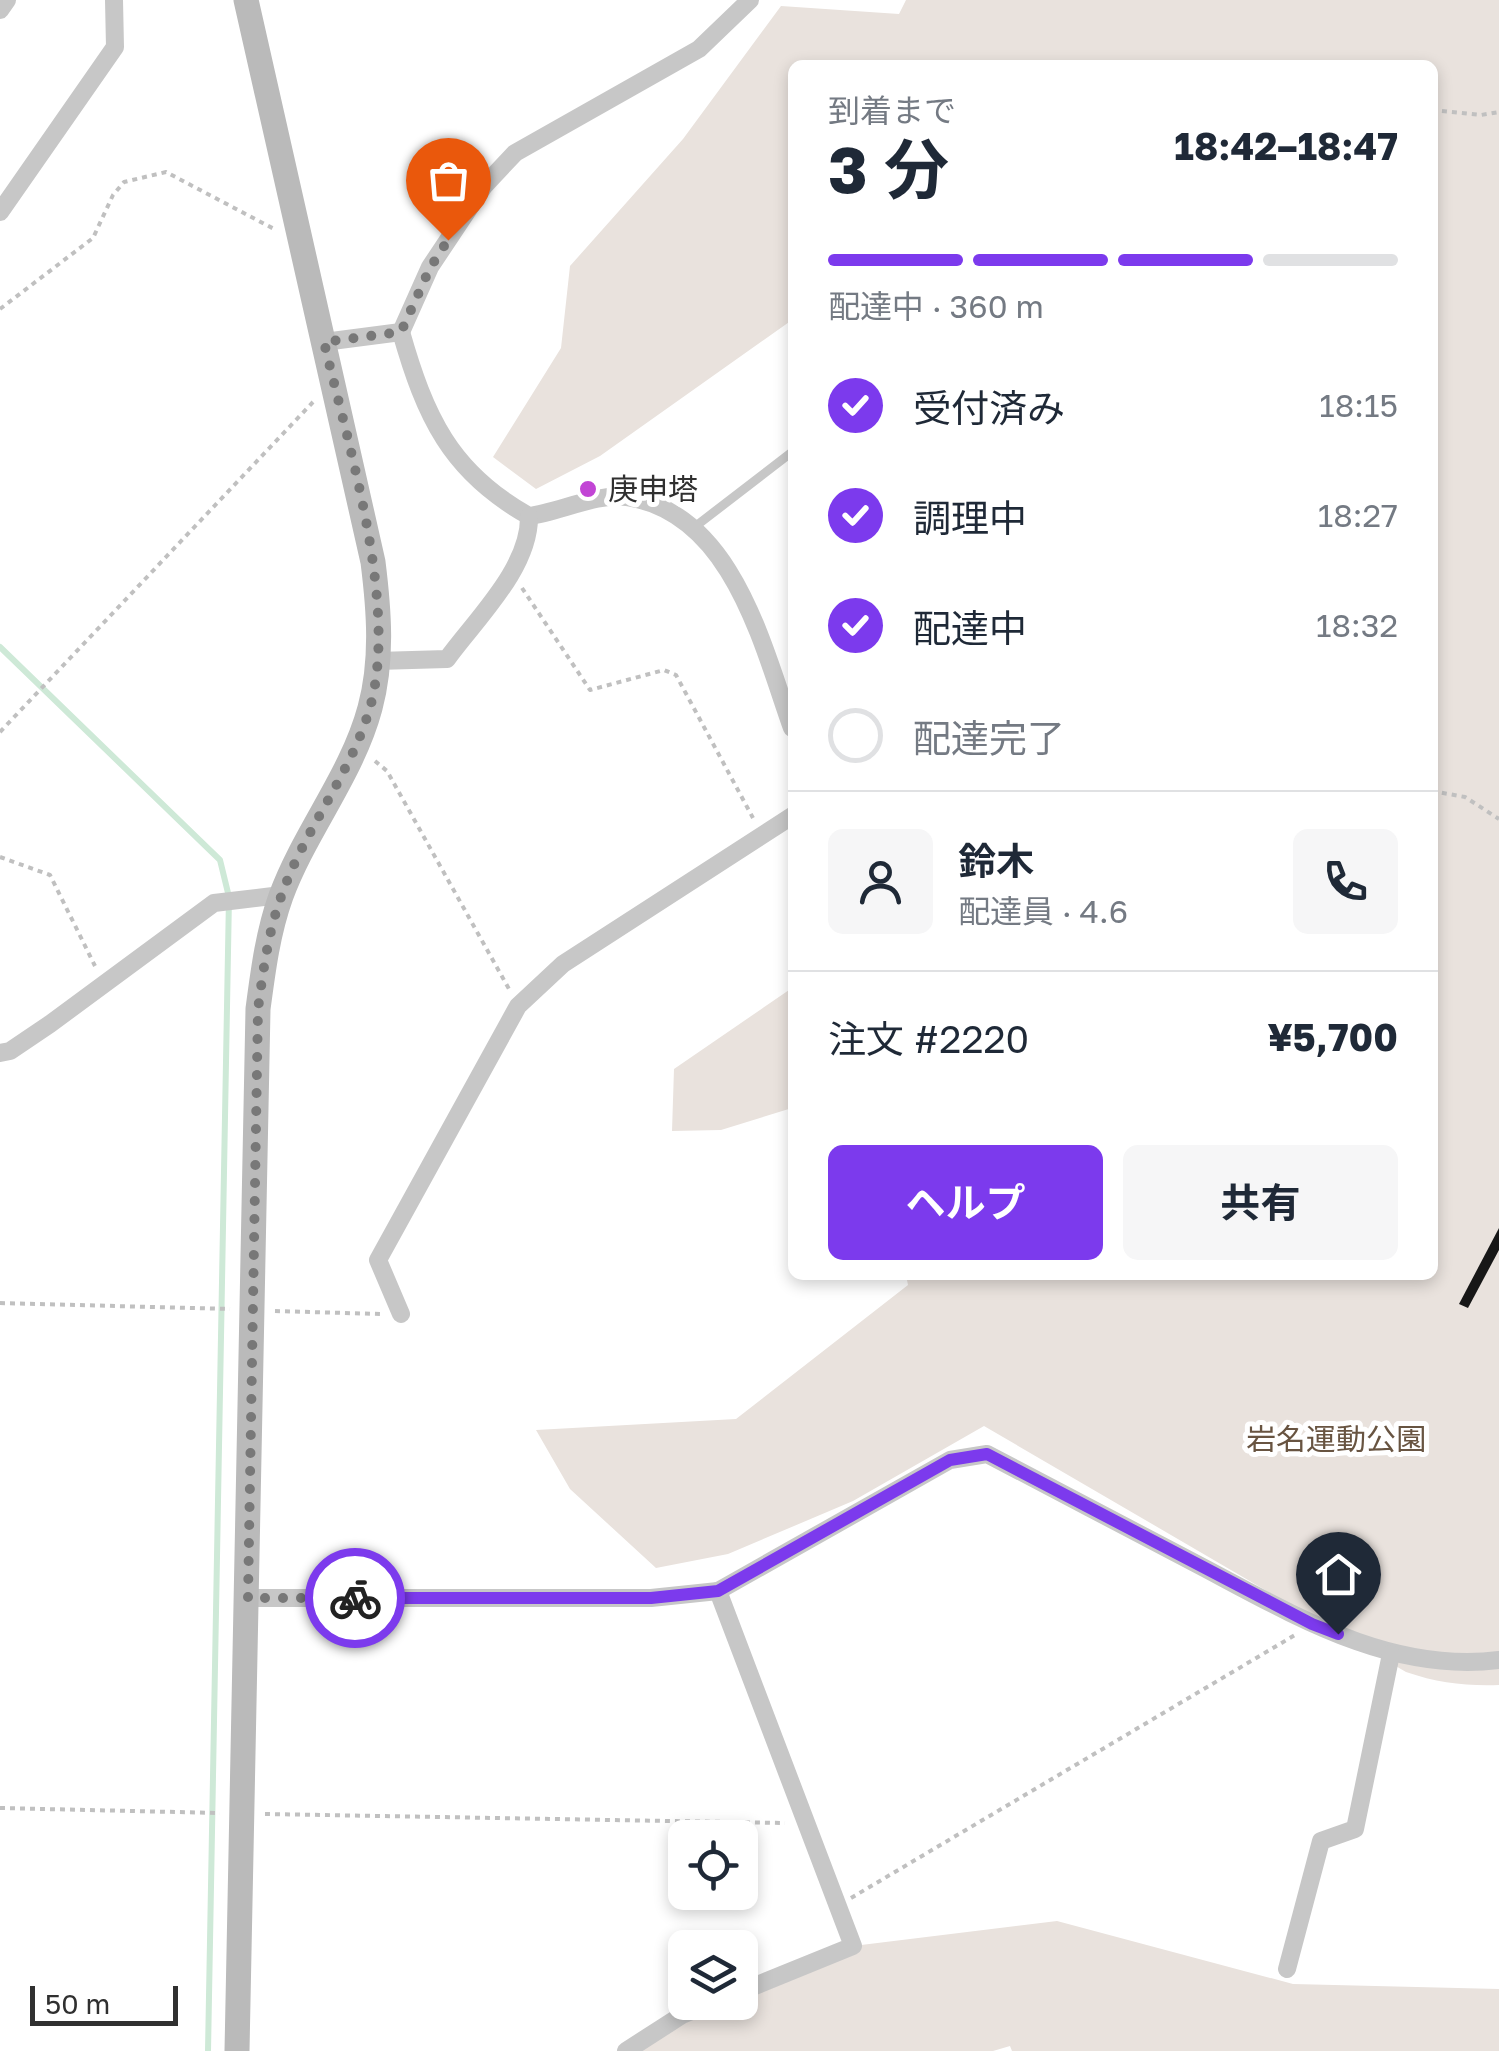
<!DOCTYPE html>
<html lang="ja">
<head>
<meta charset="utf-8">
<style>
	:root { --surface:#fff; --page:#f6f6f7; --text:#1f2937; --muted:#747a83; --line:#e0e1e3; --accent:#7c3aed }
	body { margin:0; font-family:"Golos Text","Noto Sans JP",sans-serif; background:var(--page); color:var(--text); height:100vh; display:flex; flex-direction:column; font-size:38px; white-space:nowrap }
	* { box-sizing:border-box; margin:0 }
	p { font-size:32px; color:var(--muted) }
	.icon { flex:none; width:55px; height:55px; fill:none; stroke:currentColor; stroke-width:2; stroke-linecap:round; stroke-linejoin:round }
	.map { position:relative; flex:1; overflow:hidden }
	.drawer { position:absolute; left:788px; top:60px; width:650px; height:1220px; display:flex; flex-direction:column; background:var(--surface); border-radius:15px; box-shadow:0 5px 15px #0003 }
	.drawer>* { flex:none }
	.fabs { position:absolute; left:668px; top:1820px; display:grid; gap:20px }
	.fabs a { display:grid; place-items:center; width:90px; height:90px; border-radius:15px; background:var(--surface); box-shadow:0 5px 15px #0003; font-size:50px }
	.scale { position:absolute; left:30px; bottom:25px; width:148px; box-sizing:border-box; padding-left:10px; border:5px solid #303030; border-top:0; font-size:28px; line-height:35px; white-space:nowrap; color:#303030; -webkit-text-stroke:8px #fff; paint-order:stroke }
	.pin { position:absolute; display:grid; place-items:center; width:85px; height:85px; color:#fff; margin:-102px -42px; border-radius:50% 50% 50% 0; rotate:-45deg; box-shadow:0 0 10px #0007 }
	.pin .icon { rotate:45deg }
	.courier { position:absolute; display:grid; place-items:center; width:100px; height:100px; margin:-50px; border:8px solid #7c3aed; border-radius:50%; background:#fff; color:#222; box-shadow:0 2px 12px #0007 }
	.summary em { font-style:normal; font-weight:700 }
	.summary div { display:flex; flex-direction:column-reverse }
	.summary { display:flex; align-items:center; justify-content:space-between; height:170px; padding:0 40px }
	h1 { font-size:65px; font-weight:700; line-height:75px }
	.bar { display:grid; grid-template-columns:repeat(4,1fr); gap:15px 10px; align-content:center; height:120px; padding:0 40px }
	.bar i { height:12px; border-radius:8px; background:var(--line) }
	.bar .active { background:var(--accent) }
	.bar p { grid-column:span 4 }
	.line { display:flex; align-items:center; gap:25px; padding:0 40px; border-top:2px solid var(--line) }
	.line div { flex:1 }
	.round { display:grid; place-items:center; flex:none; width:105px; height:105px; border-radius:15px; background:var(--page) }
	ol { padding:0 40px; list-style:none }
	li { display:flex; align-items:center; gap:30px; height:110px }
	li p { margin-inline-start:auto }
	li .icon { padding:10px; border-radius:50%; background:var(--accent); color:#fff; stroke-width:4 }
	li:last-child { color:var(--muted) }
	li i { width:55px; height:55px; border:5px solid var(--line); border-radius:50% }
	.primary-button { display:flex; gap:20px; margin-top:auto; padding:20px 40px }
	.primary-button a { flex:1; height:115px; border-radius:15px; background:var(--accent); color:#fff; font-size:40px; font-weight:700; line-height:115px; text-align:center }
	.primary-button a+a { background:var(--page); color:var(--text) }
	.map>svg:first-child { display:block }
</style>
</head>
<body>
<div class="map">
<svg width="1499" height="2051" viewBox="0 0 1499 2051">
	<rect width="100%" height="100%" fill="#fff"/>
	<g fill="#e9e2dd">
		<path d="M906,0H1499V1685C1465,1686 1438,1683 1406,1672L984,1426L853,1501L728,1554L656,1568L570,1489L536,1430L736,1419L908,1285L906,1275H1432V65H792V320L600,456L536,489L493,457L561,348L570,266L683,139L781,6L899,14Z"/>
		<path d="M792,988V1108L721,1130L672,1131L674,1069Z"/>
		<path d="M1057,1921L1293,1984L1499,1989V2051H1012L1010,2046L993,2051H632L714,2003L740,2002V1992L853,1946Z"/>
	</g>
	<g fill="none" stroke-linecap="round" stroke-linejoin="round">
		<path stroke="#cee9d7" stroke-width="6" d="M0,647L220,860L229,897L208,2051"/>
	</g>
	<path fill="#171717" d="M1499,1228V1250L1468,1308L1459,1304Z"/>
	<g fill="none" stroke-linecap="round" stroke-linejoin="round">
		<g stroke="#c0c0c0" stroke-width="4" stroke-dasharray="5 5" stroke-linecap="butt">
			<path d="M1432,110L1481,115L1499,112"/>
			<path d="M0,309L93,238L113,195L124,182L166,172L276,230"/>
			<path d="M522,588L590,690L664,670L676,675L753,818"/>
			<path d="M0,732L313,402"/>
			<path d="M375,761L387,771L509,989"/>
			<path d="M1432,791L1465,797L1499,819"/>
			<path d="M0,857L50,875L95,966"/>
			<path d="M0,1303L230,1309"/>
			<path d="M275,1311L380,1314"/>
			<path d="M0,1808L220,1813"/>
			<path d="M265,1814L785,1823"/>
			<path d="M851,1898L1295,1635"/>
		</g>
		<path stroke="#c7c7c7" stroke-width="9" d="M692,529L792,452"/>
		<g stroke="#c7c7c7" stroke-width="18">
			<path d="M0,10L7,0"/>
			<path d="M0,212L115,47L114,0"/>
			<path d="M401,332L430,267L484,186L515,153L699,49L750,0"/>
			<path d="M324,342L401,332C425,416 450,472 529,516C559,512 597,493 627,497C732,513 762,644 792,728"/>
			<path d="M377,661L447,659C476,619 530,568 529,516"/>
			<path d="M0,1053L10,1051L50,1024L214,903L281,895"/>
			<path d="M401,1314L378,1260L518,1006L563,964L792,816"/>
			<path d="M718,1591L853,1946L740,1992"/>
			<path d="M248,1598H651L718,1591L950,1460L987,1454C1055,1490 1123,1525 1191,1561C1287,1611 1386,1674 1499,1660"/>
			<path d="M1287,1969L1321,1841L1355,1829L1391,1654"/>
			<path d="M626,2051L682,2015L714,2002"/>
		</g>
		<path stroke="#bababa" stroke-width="25" d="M237,2051L258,1009C263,971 268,932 281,896C305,831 352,775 370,708C383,660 379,610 373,562L246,0"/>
	</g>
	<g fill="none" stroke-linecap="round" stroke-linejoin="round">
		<path stroke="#787878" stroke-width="10" stroke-dasharray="0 18" d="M355,1598H248L258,1009C263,972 268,933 281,897C303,832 349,777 369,711C400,609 348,445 324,342L401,332L430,268L448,240"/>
		<path stroke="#7c3aed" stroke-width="12" d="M355,1598H651L718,1591L950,1460L987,1454L1312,1624L1338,1634"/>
	</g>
	<circle fill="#c245d5" stroke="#fff" stroke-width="4" cx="588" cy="489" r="10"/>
	<g text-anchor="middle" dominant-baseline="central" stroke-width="10" stroke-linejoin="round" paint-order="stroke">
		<g font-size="30" fill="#303030" stroke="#fff" text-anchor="start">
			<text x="608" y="489">庚申塔</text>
		</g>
		<g font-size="30" fill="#685441" stroke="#fff">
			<text x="1336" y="1439">岩名運動公園</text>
		</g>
	</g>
</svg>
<div class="fabs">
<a><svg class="icon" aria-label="locate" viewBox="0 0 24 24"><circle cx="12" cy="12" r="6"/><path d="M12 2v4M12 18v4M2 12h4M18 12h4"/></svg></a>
<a><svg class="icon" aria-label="layers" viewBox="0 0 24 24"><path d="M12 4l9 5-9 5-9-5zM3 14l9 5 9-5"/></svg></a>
</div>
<div class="scale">50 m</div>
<div class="pin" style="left:448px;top:240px;background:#ea580c"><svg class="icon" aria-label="bag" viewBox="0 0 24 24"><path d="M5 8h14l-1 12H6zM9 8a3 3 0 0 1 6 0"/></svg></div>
<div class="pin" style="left:1338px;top:1634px;background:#1f2937"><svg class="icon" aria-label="home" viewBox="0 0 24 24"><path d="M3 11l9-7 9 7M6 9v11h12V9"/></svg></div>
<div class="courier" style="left:355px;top:1598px"><svg class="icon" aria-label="bike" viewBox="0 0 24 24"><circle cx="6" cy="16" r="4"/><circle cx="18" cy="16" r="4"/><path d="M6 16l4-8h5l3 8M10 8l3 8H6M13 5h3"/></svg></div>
<section class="drawer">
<div class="summary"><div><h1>3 分</h1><p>到着まで</p></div><em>18:42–18:47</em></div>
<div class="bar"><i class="active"></i><i class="active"></i><i class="active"></i><i></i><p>配達中 · 360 m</p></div>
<ol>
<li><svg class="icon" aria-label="check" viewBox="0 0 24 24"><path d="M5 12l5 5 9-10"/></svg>受付済み<p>18:15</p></li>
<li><svg class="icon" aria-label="check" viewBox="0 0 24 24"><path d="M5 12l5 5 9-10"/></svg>調理中<p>18:27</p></li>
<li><svg class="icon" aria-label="check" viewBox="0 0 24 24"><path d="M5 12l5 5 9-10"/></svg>配達中<p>18:32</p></li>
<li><i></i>配達完了</li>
</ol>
<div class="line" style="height:180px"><a class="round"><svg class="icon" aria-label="person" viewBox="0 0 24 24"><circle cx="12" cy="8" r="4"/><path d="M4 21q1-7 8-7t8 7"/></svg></a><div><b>鈴木</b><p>配達員 · 4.6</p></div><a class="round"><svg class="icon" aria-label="phone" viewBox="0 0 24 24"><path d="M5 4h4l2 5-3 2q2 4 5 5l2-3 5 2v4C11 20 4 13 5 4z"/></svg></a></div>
<div class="line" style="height:130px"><div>注文 #2220</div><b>¥5,700</b></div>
<div class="primary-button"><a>ヘルプ</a><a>共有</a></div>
</section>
</div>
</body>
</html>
